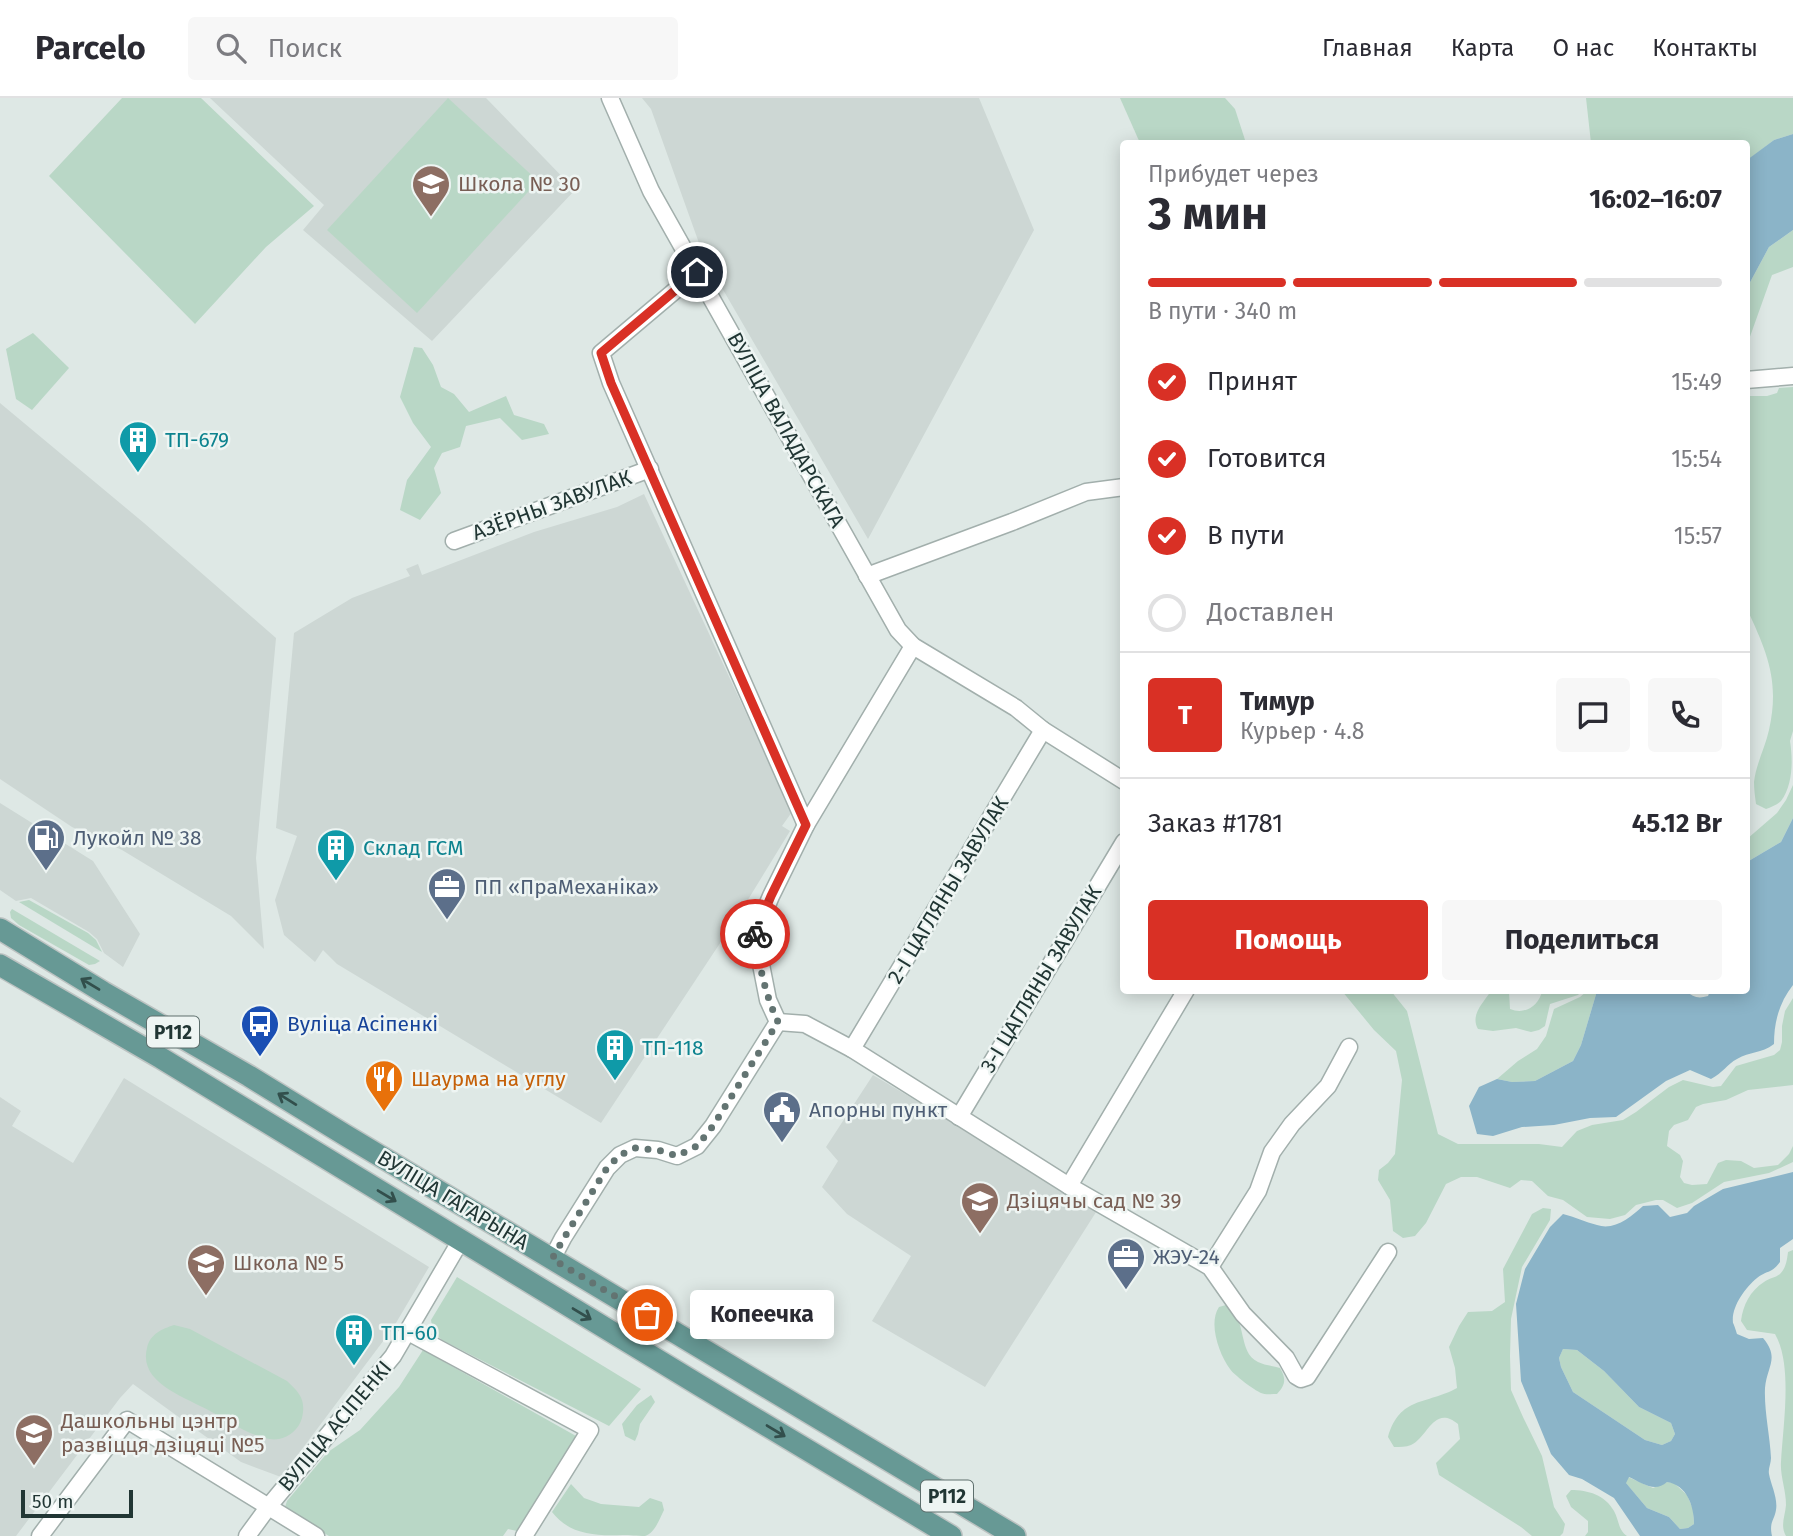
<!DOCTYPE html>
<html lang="ru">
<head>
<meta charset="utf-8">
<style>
	:root { --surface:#fff; --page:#f7f7f7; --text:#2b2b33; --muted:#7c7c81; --line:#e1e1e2; --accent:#d93025 }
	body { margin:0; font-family:"Fira Sans",sans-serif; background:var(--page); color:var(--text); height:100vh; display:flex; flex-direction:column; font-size:26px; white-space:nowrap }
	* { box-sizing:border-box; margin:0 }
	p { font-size:23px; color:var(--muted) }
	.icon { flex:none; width:38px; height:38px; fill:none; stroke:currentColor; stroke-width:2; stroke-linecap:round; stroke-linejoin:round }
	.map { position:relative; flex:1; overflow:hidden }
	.panel { position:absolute; left:1120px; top:42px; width:630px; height:854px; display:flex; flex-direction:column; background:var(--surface); border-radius:7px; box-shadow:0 4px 18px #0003 }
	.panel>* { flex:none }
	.scale { position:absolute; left:21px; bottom:18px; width:112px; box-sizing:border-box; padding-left:7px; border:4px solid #213634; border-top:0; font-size:19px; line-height:24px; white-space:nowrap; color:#213634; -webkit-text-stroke:5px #eef5f3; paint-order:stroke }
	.pin { position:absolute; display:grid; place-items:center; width:60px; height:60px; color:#fff; margin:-30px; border:4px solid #fff; border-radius:50%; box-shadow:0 2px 7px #0007 }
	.courier { position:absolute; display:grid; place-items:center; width:70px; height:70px; margin:-35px; border:5px solid #d93025; border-radius:50%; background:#fff; color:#222; box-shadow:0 2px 9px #0007 }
	.bubble { position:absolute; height:49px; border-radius:7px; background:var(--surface); box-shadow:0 4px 18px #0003; font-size:23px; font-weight:700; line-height:49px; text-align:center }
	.overview em { font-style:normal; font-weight:700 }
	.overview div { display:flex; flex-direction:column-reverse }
	.overview { display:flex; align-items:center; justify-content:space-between; height:119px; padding:0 28px }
	h1 { font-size:46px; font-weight:700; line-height:52px }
	.bar { display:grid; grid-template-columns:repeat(4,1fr); gap:10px 7px; align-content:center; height:84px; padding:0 28px }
	.bar i { height:9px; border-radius:5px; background:var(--line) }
	.bar .on { background:var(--accent) }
	.bar p { grid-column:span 4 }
	.line { display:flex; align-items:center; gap:18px; padding:0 28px; border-top:2px solid var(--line) }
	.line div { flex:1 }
	.round { display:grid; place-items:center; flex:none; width:74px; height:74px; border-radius:7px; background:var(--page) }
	ol { padding:0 28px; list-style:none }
	li { display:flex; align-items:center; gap:21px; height:77px }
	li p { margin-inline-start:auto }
	li .icon { padding:7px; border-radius:50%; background:var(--accent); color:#fff; stroke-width:4 }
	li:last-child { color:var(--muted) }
	li i { width:38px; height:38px; border:4px solid var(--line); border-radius:50% }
	.cta { display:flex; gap:14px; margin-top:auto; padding:14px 28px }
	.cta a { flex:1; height:80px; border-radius:7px; background:var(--accent); color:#fff; font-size:28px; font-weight:700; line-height:80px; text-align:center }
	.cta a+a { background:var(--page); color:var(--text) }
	header { display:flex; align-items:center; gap:42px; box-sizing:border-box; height:98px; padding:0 35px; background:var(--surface); border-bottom:2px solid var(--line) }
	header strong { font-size:33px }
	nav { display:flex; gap:38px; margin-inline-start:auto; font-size:24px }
	.search { width:490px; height:63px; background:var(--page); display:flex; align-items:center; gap:18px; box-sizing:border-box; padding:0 24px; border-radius:7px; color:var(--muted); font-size:26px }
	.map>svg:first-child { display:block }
</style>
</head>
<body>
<header>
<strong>Parcelo</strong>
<div class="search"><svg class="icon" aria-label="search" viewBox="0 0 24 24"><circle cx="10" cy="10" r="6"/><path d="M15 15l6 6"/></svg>Поиск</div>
<nav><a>Главная</a><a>Карта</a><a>О нас</a><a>Контакты</a></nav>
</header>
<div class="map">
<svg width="1793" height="1438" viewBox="0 0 1793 1438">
	<rect width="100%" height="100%" fill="#dee8e5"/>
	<g fill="#cdd7d4">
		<path d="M210,0H486L575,92L432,243L303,132L324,107Z"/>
		<path d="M642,0H979L1034,132L868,441L704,159L651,11Z"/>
		<path d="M0,305L144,425L276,540L256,760L264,851L231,818L122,752L72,729L0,681Z"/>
		<path d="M644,396L792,714L782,728L790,733L738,818L601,1025L337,866L323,852L315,864L284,837L275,802L297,738L276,730L294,535L352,500L410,478L406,471L418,466L422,477L534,434L617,409Z"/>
		<path d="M0,705L93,763L140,836L123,869L104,855L97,841L89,834L31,800L16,803L0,792Z"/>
		<path d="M873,977L1098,1111L985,1289L872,1223L911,1158L847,1116L822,1089L838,1063L826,1049Z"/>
		<path d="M124,980L429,1169L393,1230L281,1379L241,1364L133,1286L120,1300L16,1438H0V999L21,1013L12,1028L73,1065Z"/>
	</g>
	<g fill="#b9d7c6">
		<path d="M122,0H201L314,108L266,149L195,226L49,78Z"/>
		<path d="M448,0L538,83L417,215L327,132Z"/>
		<path d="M1120,0H1225L1235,11L1246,45H1140Z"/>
		<path d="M1586,0H1793V36L1774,42L1748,62L1747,64L1746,46L1591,45Z"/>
		<path d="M1793,132V169L1772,177L1747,247V190L1769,149Z"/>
		<path d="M33,235L69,270L32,312L16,301L6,251Z"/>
		<path d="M414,249L422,250L433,267L441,289L454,296L469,314L506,298L514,317L544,326L549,336L522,342L500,320L466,328L460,349L442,355L434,370L441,395L420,422L400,412L407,382L431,349L413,325L400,299Z"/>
		<path d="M1793,289V633L1790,643C1793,662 1793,687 1781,703C1777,707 1771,709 1766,711L1756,706C1755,699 1754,691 1754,684C1756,666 1765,650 1769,632C1780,583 1767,554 1747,511V298H1767L1777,295L1779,290Z"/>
		<path d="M1793,687V720L1781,744L1747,764V741L1777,715L1786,702Z"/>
		<path d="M29,802L88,835L96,842L102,854L19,804Z"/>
		<path d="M12,811L100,863L95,866L89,867L19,827L11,820L10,814Z"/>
		<path d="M1342,893H1391L1407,913L1438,1036L1458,1046H1539L1562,1049L1577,1033L1592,1027L1623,1022L1636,1014L1669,989L1683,982L1713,989L1721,988L1736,968L1774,957L1780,952L1782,944V928L1785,913L1793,900V987L1748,992L1726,1002L1703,1006L1696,1009L1688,1022L1674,1027L1669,1033L1667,1048L1680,1057L1683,1063L1680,1079L1684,1085L1692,1087L1707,1086L1718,1065L1726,1062L1741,1063L1754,1070L1778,1067L1789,1056L1793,1048V1064L1769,1075L1724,1084L1692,1105L1677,1110L1663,1102H1656L1636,1107L1625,1117L1610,1121L1587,1119L1563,1102L1548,1098L1532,1083L1521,1082L1510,1090L1477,1079H1461L1446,1086L1426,1125L1415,1138L1403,1140L1393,1133L1390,1102L1378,1082L1379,1072L1388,1065L1395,1056L1402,982L1396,953L1374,932Z"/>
		<path d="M1491,893H1509L1510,911C1525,917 1539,908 1542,893H1582L1578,897L1550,906L1545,928L1539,932L1531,934L1516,930L1493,933L1478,931C1470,917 1483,905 1491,893Z"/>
		<path d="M1587,893H1597L1581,947L1573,963L1535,983L1512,984L1497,981L1518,963L1537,951L1546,938L1554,911L1580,899Z"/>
		<path d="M1543,1110L1551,1111L1550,1122L1522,1169L1511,1221L1510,1258L1511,1292L1523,1319L1542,1358L1554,1409L1565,1426L1563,1435L1560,1438H1532L1521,1429L1439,1377L1436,1365L1460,1341L1458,1326C1434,1306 1428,1339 1411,1347C1406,1349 1400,1349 1394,1349L1388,1339C1400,1298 1426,1307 1457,1290L1455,1270L1449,1249L1459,1228L1468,1214L1492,1213L1505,1204L1503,1171L1532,1116Z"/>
		<path d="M1793,1152V1438H1786C1780,1427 1785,1419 1786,1407C1786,1392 1780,1378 1781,1364C1783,1327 1793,1267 1775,1236L1747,1232L1741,1223C1743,1207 1750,1193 1764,1184C1769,1180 1775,1180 1780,1176C1786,1170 1787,1162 1788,1154Z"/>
		<path d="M457,1179L641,1291L609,1328L442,1242L433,1234L431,1222Z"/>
		<path d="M1226,1207C1248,1220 1237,1254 1258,1264C1264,1267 1273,1268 1280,1270C1286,1280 1286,1287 1277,1296C1272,1296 1265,1297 1261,1295C1254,1292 1234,1277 1230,1271C1219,1256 1208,1225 1219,1209Z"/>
		<path d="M174,1227L190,1231L287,1283C300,1295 306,1302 302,1320C299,1331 289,1339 279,1341C260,1345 227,1322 210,1313C185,1299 138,1285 147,1250C150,1236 162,1231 174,1227Z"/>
		<path d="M1563,1251L1577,1252L1604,1273L1639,1309L1671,1325L1675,1336L1671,1343L1662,1347L1645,1342L1573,1294L1561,1269L1559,1260Z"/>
		<path d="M423,1252L576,1338L527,1430L517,1433L508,1431L503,1438H329L289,1414L285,1409L287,1403L328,1354L360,1332L399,1289Z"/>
		<path d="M651,1297L655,1304L640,1326L638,1336L635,1343L625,1338L622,1326L637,1307Z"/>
		<path d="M1628,1379L1653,1390L1667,1384L1674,1385L1687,1397L1693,1411L1694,1426L1688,1430L1680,1431L1669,1419L1647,1410L1625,1384Z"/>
		<path d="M571,1386L584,1400L601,1406L639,1409L650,1400L662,1404L664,1412C660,1420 655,1435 645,1438C638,1438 629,1437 623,1437C595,1438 570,1437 552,1414Z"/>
		<path d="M1571,1392C1588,1392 1605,1397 1614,1413C1619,1422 1618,1432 1627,1438H1585L1588,1434V1423L1571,1409L1566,1398Z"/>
	</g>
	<g fill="#8bb4c8" fill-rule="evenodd">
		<path d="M1793,36V132L1769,149L1747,190V62L1774,42Z"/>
		<path d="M1793,720V887C1779,905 1774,924 1774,946C1761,956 1750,953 1737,961C1727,966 1723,975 1711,981L1690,972L1666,983L1616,1019L1590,1020L1554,1027L1522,1029L1493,1038L1477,1036L1469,1008L1479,989L1497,981L1512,984L1535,983L1573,963L1581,947L1597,893H1686C1693,899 1698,901 1708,898L1710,893L1746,892L1747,764L1781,744Z"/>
		<path d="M1793,1074V1141L1780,1150V1164C1771,1176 1767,1172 1757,1180C1745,1190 1731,1209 1733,1225C1734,1226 1737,1236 1737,1236L1749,1241L1763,1240C1780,1260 1767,1268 1765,1290C1764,1313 1770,1338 1771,1360C1771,1366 1768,1370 1769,1376C1771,1387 1778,1400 1776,1412C1774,1423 1769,1424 1772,1438H1640L1614,1400L1582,1381L1569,1377L1551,1356L1521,1283L1516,1206L1525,1171L1550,1129L1563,1116C1575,1119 1585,1124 1597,1127C1614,1133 1631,1119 1643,1108L1658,1107L1670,1119L1687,1115L1694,1108L1723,1091ZM1563,1251L1577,1252L1604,1273L1639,1309L1671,1325L1675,1336L1671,1343L1662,1347L1645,1342L1573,1294L1561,1269L1559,1260ZM1629,1379C1642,1385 1655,1395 1667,1384C1687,1387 1694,1408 1694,1426L1688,1430L1680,1431L1669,1419L1647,1410L1626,1385Z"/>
	</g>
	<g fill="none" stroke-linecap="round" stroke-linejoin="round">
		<defs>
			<g id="street">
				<path d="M610,0L651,93L898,532L913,548L1016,610L1043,632L1124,683"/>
				<path d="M697,174L601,255L611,285L806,727"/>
				<path d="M1746,282L1793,278"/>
				<path d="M454,443L650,371"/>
				<path d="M867,478L1012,424L1086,394L1124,389"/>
				<path d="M778,924L805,926L852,951L1069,1088L1210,1169L1243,1216L1286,1260L1296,1278L1301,1281L1307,1279L1388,1154"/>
				<path d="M852,951L1043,632"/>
				<path d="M959,1019L1124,744"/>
				<path d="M1069,1088L1186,892"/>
				<path d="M552,1161L563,1140L607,1070L620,1057L635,1050L658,1052L677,1058L697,1048L713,1028L778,924L768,902L755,836L771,798L806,727L913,548"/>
				<path d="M1210,1169L1258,1093L1272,1054L1292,1026L1328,988L1349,949"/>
				<path d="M408,1234L590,1332L524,1438"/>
				<path d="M40,1438L127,1322L316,1438"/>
				<path d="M247,1438L269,1408L393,1258L461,1142"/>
			</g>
			<g id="primary">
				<path d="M0,831L103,894L249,978L345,1037L1015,1438"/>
				<path d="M0,867L161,960L699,1287L951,1438"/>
			</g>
		</defs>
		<use href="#street" stroke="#a2afac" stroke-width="19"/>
		<use href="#primary" stroke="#bcc3c2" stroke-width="24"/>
		<use href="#street" stroke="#fff" stroke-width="16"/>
		<use href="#primary" stroke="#679995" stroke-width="21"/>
	</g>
	<defs><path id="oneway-shaft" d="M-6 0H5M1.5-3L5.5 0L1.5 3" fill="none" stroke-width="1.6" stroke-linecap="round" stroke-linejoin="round" transform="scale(1.75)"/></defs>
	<g stroke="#324f4c">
		<use href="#oneway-shaft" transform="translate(90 886) rotate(-149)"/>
		<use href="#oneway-shaft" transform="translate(287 1001) rotate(-148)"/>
		<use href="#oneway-shaft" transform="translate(387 1098) rotate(31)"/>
		<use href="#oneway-shaft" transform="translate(582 1216) rotate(31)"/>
		<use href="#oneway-shaft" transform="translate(776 1333) rotate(31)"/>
	</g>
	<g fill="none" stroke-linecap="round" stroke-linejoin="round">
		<path stroke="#637472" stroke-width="7" stroke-dasharray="0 12.6" d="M647,1217L552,1161L564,1140L607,1070L620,1057L635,1050L658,1052L677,1058L697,1048L713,1028L778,924C765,896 759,867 755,836"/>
		<path stroke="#d93025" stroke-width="9" d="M697,174L601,255L611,285L806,727L771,798L755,836"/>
	</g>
	<defs>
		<symbol id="school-pin" viewBox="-11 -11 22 30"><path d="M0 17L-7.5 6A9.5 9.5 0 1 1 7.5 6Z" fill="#8d6e63" stroke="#eef5f3"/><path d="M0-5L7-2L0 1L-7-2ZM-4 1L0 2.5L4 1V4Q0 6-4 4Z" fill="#fff"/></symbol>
		<symbol id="building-pin" viewBox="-11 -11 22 30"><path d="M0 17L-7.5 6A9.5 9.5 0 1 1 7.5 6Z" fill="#0f9aa8" stroke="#eef5f3"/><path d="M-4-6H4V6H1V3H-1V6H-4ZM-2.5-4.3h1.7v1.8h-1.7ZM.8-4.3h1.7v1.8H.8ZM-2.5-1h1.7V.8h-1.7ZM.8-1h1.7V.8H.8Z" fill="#fff"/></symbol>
		<symbol id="fuel-pin" viewBox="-11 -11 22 30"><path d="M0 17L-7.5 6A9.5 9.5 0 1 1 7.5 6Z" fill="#5c6f8a" stroke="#eef5f3"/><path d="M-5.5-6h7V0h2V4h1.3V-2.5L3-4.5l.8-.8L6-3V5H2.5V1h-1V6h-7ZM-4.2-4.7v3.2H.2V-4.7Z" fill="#fff"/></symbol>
		<symbol id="office-pin" viewBox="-11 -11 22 30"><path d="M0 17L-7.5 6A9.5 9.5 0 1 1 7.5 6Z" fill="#5c6f8a" stroke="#eef5f3"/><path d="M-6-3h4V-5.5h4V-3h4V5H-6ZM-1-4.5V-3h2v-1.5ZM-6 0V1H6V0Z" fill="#fff"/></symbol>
		<symbol id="bus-pin" viewBox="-11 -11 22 30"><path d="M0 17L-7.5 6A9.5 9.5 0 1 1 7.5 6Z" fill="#1a4fb4" stroke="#eef5f3"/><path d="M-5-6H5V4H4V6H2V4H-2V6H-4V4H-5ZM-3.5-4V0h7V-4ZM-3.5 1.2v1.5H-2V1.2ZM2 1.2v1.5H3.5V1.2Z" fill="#fff"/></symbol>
		<symbol id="restaurant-pin" viewBox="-11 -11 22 30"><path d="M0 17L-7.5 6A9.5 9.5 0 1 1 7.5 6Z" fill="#e8710a" stroke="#eef5f3"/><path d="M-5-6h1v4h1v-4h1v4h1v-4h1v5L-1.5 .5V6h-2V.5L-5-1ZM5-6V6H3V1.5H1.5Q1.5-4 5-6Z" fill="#fff"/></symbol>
		<symbol id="civic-pin" viewBox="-11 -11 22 30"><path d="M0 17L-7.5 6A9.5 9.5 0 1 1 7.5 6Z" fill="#5c6f8a" stroke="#eef5f3"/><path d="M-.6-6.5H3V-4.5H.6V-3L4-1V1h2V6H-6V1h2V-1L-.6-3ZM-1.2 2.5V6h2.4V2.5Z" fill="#fff"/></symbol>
	</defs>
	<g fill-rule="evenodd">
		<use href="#school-pin" x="409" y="64" width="44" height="60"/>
		<use href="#building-pin" x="116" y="320" width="44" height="60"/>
		<use href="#fuel-pin" x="24" y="718" width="44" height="60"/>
		<use href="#building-pin" x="314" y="728" width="44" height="60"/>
		<use href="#office-pin" x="425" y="767" width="44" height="60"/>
		<use href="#bus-pin" x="238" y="904" width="44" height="60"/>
		<use href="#building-pin" x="593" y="928" width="44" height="60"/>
		<use href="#restaurant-pin" x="362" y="959" width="44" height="60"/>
		<use href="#civic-pin" x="760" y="990" width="44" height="60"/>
		<use href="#school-pin" x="958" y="1081" width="44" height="60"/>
		<use href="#office-pin" x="1104" y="1137" width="44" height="60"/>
		<use href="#school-pin" x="184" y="1143" width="44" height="60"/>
		<use href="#building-pin" x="332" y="1213" width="44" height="60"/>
		<use href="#school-pin" x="12" y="1313" width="44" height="60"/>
	</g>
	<g text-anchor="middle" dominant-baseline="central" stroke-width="5" stroke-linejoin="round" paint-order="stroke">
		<g fill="#eef5f3" stroke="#5e6f6d" stroke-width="2">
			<rect x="147" y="918.5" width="52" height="31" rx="5"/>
			<rect x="921" y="1382.5" width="52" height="31" rx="5"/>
		</g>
		<g font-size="19" font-weight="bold" fill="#213634">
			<text x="173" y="934">Р112</text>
			<text x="947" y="1398">Р112</text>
		</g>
		<g font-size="21" fill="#785e54" stroke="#eef5f3" text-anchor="start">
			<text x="458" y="86">Школа № 30</text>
			<text x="1007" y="1103">Дзіцячы сад № 39</text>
			<text x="233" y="1165">Школа № 5</text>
			<text x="61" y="1323">Дашкольны цэнтр<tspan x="61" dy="24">развіцця дзіцяці №5</tspan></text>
		</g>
		<g font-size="21" fill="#213634" stroke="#eef5f3">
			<text transform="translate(786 332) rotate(61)">ВУЛІЦА ВАЛАДАРСКАГА</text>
			<text transform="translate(552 407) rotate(-20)">АЗЁРНЫ ЗАВУЛАК</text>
			<text transform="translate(948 792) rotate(-59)">2-І ЦАГЛЯНЫ ЗАВУЛАК</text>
			<text transform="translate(1041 881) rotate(-59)">3-І ЦАГЛЯНЫ ЗАВУЛАК</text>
			<text transform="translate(453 1102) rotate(31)">ВУЛІЦА ГАГАРЫНА</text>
			<text transform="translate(335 1328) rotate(-50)">ВУЛІЦА АСІПЕНКІ</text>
		</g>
		<g font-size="21" fill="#0d838f" stroke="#eef5f3" text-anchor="start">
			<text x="165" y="342">ТП-679</text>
			<text x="363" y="750">Склад ГСМ</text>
			<text x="642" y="950">ТП-118</text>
			<text x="381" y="1235">ТП-60</text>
		</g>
		<g font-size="21" fill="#4e5e75" stroke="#eef5f3" text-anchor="start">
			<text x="73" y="740">Лукойл № 38</text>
			<text x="474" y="789">ПП «ПраМеханіка»</text>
			<text x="809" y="1012">Апорны пункт</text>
			<text x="1153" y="1159">ЖЭУ-24</text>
		</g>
		<g font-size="21" fill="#164399" stroke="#eef5f3" text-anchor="start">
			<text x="287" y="926">Вуліца Асіпенкі</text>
		</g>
		<g font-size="21" fill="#c56008" stroke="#eef5f3" text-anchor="start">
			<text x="411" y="981">Шаурма на углу</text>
		</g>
	</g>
</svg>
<div class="scale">50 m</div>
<div class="pin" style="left:647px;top:1217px;background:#ea580c"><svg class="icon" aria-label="bag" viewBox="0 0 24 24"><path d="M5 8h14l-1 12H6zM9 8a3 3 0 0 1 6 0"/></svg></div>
<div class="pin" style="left:697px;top:174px;background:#1f2937"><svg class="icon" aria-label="home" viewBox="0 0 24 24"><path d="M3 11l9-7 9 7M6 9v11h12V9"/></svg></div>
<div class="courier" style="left:755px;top:836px"><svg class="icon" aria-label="bike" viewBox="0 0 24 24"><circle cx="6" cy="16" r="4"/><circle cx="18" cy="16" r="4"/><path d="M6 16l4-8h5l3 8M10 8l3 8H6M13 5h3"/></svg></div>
<div class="bubble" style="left:690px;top:1192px;width:144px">Копеечка</div>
<section class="panel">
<div class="overview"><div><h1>3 мин</h1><p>Прибудет через</p></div><em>16:02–16:07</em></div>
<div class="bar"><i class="on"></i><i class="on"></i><i class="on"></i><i></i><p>В пути · 340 m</p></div>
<ol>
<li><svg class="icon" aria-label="check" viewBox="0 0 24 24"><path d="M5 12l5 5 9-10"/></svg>Принят<p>15:49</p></li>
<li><svg class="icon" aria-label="check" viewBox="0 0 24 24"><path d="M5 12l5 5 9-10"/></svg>Готовится<p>15:54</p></li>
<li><svg class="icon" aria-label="check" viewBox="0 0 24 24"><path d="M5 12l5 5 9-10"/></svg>В пути<p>15:57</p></li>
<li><i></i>Доставлен</li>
</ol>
<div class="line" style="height:126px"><b class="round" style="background:var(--accent);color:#fff">Т</b><div><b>Тимур</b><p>Курьер · 4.8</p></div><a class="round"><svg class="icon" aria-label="chat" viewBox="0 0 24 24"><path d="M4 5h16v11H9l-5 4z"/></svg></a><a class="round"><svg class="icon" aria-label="phone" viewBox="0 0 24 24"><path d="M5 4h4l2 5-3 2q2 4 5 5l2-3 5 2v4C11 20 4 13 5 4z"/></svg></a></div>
<div class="line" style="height:91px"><div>Заказ #1781</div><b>45.12 Br</b></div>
<div class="cta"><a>Помощь</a><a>Поделиться</a></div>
</section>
</div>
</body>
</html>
